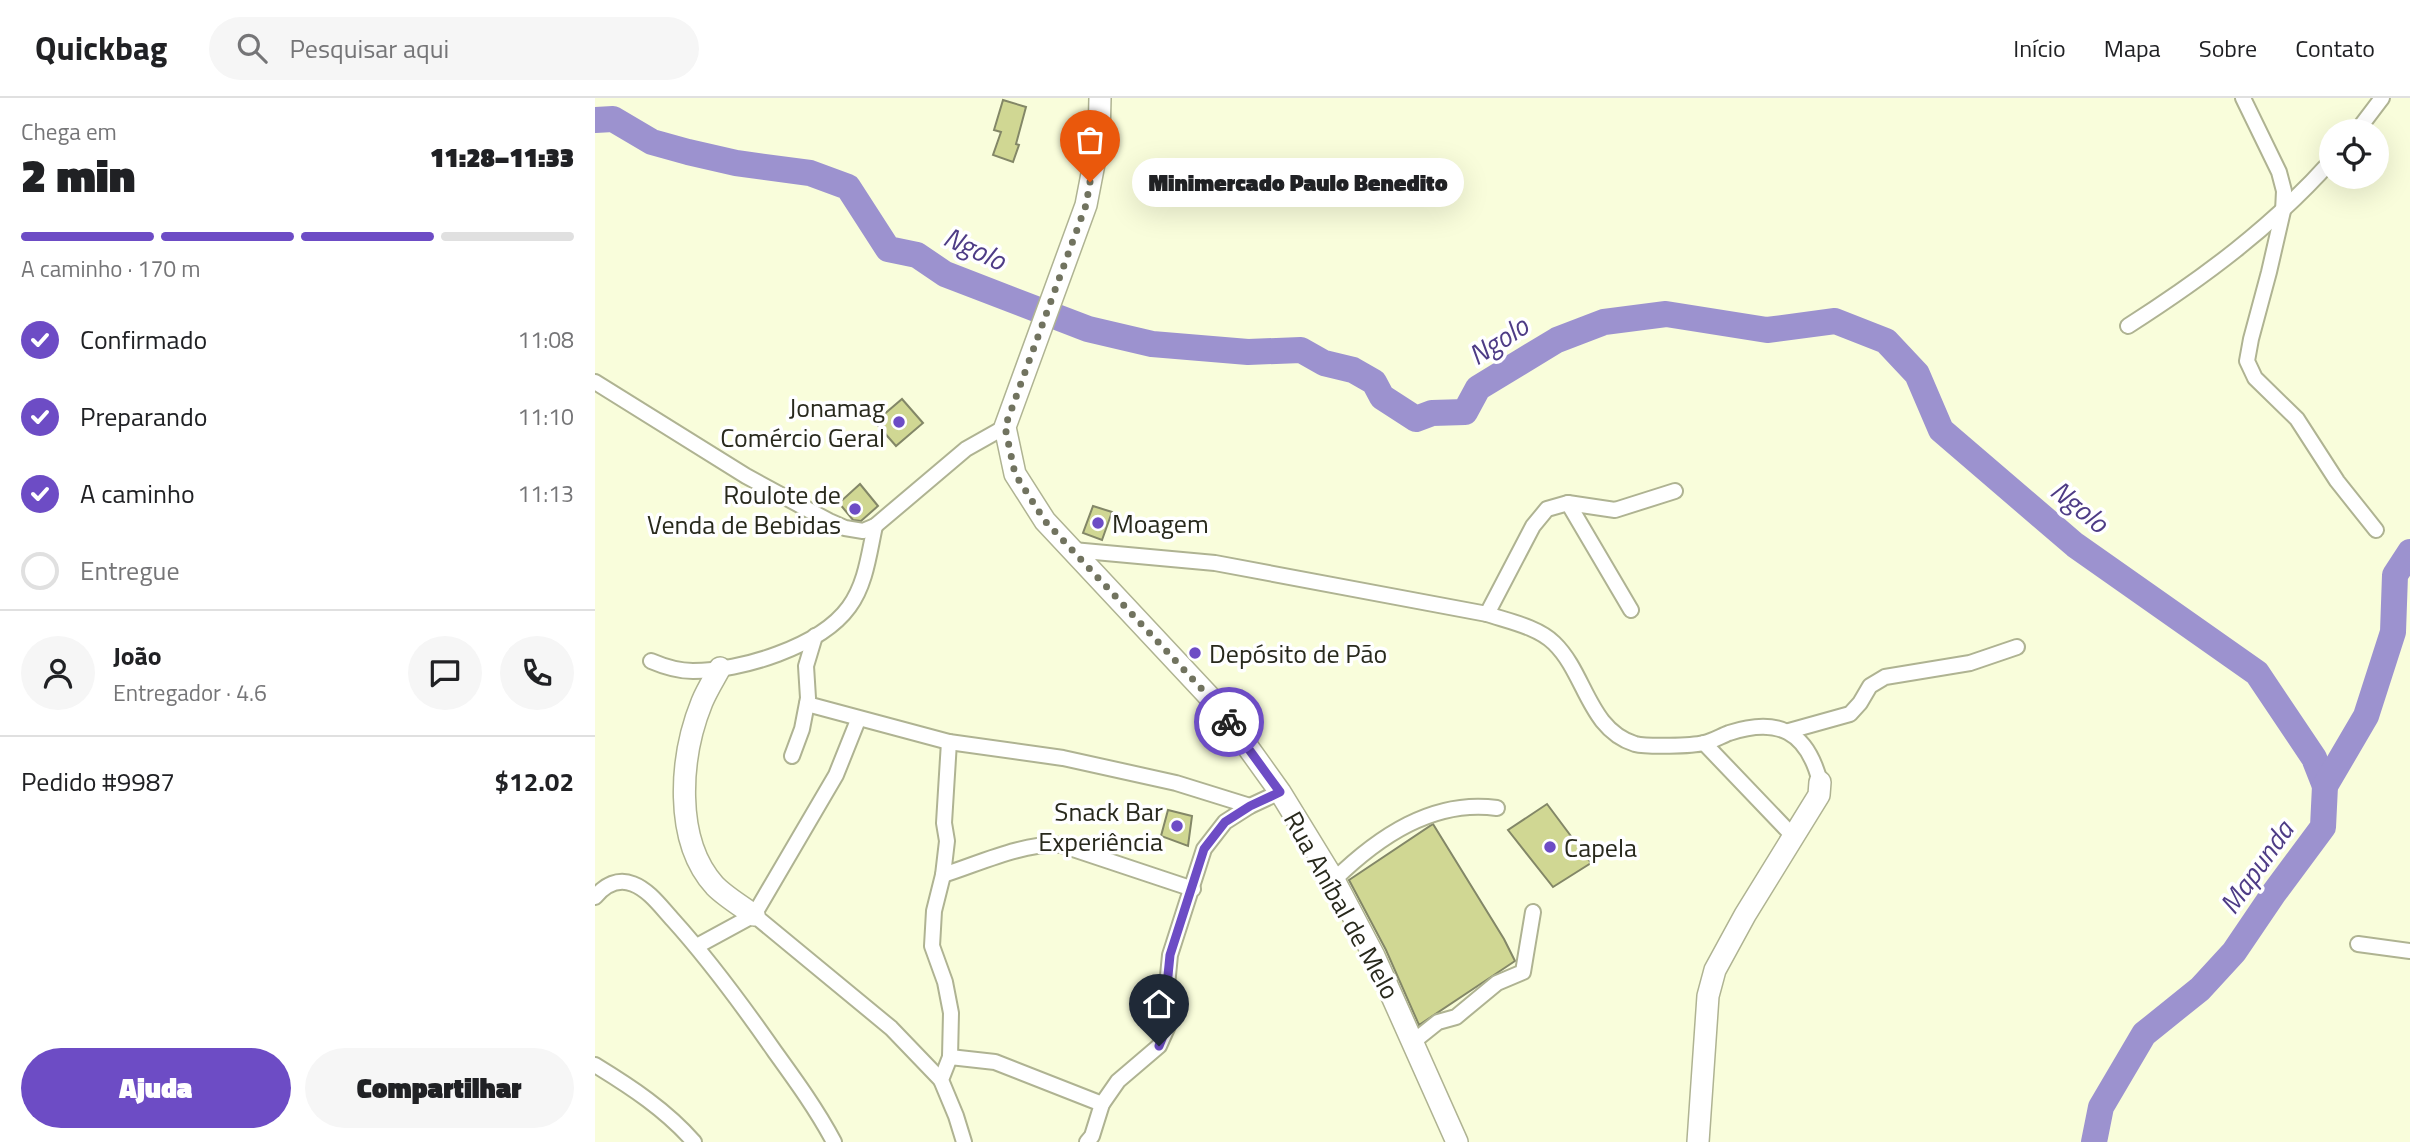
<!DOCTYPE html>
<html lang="pt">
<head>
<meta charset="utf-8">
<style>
	:root { --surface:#fff; --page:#f6f6f6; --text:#202124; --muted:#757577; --line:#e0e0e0; --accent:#6d4cc5 }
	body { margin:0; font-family:"Titillium Web",sans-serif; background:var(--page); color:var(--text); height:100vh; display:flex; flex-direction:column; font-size:26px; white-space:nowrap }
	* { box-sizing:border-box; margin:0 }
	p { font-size:23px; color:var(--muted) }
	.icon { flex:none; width:38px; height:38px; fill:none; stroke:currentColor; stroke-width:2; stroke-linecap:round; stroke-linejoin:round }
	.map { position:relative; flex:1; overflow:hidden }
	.sheet { display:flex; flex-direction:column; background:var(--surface); width:595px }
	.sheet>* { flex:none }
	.controls { position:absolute; left:1724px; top:21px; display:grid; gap:14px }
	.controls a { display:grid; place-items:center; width:70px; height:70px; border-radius:50%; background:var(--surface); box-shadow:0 7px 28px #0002; font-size:35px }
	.pin { position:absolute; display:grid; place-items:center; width:60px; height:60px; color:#fff; margin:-72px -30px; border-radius:50% 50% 50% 0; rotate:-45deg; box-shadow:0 0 7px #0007 }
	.pin .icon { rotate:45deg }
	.courier { position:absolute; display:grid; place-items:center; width:70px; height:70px; margin:-35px; border:5px solid #6d4cc5; border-radius:50%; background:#fff; color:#222; box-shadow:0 2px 9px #0007 }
	.bubble { position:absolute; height:49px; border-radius:24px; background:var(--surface); box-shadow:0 7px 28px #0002; font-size:23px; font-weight:800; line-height:49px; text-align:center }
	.head em { font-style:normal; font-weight:800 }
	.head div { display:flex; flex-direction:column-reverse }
	.head { display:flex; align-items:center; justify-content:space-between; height:119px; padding:0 21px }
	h1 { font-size:46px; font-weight:800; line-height:52px }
	.bar { display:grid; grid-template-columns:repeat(4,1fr); gap:10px 7px; align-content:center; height:84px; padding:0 21px }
	.bar i { height:9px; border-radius:5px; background:var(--line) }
	.bar .current { background:var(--accent) }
	.bar p { grid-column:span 4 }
	.line { display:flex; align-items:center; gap:18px; padding:0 21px; border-top:2px solid var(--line) }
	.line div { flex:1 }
	.round { display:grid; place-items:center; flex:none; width:74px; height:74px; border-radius:37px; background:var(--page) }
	ol { padding:0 21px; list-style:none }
	li { display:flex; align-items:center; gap:21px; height:77px }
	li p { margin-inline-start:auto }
	li .icon { padding:7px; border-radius:50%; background:var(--accent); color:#fff; stroke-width:4 }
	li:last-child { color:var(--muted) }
	li i { width:38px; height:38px; border:4px solid var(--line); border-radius:50% }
	.primary-button { display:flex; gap:14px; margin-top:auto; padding:14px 21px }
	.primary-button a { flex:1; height:80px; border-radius:42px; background:var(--accent); color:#fff; font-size:28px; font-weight:800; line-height:80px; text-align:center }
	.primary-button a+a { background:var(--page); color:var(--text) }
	header { display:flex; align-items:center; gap:42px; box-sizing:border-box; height:98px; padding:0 35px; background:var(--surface); border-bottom:2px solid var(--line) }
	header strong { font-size:33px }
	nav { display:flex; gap:38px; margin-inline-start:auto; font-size:24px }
	.search { width:490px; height:63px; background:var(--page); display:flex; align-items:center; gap:18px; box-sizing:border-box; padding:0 24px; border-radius:38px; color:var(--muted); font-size:26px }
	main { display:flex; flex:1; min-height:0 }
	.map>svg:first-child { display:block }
</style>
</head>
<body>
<header>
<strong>Quickbag</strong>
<div class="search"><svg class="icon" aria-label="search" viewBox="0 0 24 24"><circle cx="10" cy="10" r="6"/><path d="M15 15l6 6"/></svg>Pesquisar aqui</div>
<nav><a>Início</a><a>Mapa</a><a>Sobre</a><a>Contato</a></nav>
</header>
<main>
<section class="sheet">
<div class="head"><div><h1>2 min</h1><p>Chega em</p></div><em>11:28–11:33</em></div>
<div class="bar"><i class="current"></i><i class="current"></i><i class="current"></i><i></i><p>A caminho · 170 m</p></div>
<ol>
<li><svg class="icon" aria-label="check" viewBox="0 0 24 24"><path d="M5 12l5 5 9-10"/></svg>Confirmado<p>11:08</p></li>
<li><svg class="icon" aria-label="check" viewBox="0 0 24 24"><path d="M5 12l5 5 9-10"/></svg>Preparando<p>11:10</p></li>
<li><svg class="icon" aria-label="check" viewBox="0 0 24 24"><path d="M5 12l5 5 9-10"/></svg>A caminho<p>11:13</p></li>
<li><i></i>Entregue</li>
</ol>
<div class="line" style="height:126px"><a class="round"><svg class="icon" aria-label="person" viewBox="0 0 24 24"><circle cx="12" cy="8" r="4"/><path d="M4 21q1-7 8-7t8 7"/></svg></a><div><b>João</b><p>Entregador · 4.6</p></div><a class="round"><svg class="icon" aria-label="chat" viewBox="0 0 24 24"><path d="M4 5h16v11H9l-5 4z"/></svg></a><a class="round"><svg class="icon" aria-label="phone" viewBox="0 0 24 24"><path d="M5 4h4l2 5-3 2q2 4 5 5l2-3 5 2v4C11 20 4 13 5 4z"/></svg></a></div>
<div class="line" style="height:91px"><div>Pedido #9987</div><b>$12.02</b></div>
<div class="primary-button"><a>Ajuda</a><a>Compartilhar</a></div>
</section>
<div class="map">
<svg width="1815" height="1044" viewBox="0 0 1815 1044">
	<rect width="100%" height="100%" fill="#f9fddb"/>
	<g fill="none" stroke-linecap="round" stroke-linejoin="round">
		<g stroke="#9c92cf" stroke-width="26">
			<path d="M0,22L18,21L57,44L93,54L141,65L215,75L253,89L293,151L322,157L350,176L493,231L557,246L653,254L706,252L729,265L758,272L779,284L787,299L821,321L837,315L870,314L883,290L962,242L1009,224L1071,216L1172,232L1240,223L1291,243L1322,276L1346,332L1480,447L1662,575L1719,660L1730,688"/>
			<path d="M1499,1044L1506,1009L1549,936L1605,891L1639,854L1679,795L1728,729L1730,688L1771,618L1798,534L1800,477L1815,454"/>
		</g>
	</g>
	<g fill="#d0d793" stroke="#838767" stroke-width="2">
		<path d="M408,2L431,9L421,46L424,47L418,64L398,57L406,34L399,32Z"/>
		<path d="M307,301L328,325L301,348L280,324Z"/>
		<path d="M265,386L283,408L266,423L258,422L244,405Z"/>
		<path d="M498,408L517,414L507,442L488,435Z"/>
		<path d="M952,706L996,765L958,789L913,732Z"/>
		<path d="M573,712L597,718L593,748L566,738Z"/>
		<path d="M838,726L909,841L920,863L824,927L791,852L754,782Z"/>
	</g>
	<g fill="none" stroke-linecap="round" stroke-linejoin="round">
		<defs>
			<g id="street">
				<path d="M1648,0L1684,74L1689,93L1688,113L1674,174L1656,241L1652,263L1660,280L1702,321L1742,383L1781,432"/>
				<path d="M1762,33L1787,0"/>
				<path d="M1533,228C1608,180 1677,129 1736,63"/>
				<path d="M0,284L151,378L234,423L250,430L268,433L280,428L371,351L410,329"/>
				<path d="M973,405L1036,512"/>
				<path d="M478,452L620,465L892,516C913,523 943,529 959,545C991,576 993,631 1040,646C1052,649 1097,648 1109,645C1118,643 1126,638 1134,635C1183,619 1212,633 1225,684"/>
				<path d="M892,516L938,428L952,411L973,405L1020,412L1080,393"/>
				<path d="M56,563C70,569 83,573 98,573C145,573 225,549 254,509C271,486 274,455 280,428"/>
				<path d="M212,606L354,644L468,660L581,685L655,708"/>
				<path d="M1194,633L1255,616L1265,605L1275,588L1290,579L1375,565L1422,549"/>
				<path d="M354,644L349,725L352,743L348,777L339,813L337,848L350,884L356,915L355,959L346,982L361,1018L369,1044"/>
				<path d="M1109,645L1198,738"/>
				<path d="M197,658L207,631L213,600L211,568L220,538"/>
				<path d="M348,777C386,765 426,745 466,747L598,791"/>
				<path d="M739,782C783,739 838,701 902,710"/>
				<path d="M0,799C10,787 23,780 38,786C54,792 66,809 78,822C115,863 148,908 180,954C201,983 222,1012 239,1044"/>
				<path d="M159,817L296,930L346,982"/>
				<path d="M1763,846L1815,853"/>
				<path d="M102,848L159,817L241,677L263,622"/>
				<path d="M818,944L843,924L861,919L902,885L928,874L938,814"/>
				<path d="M355,959L400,964L507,1006"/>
				<path d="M0,967C36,989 71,1012 99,1044"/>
				<path d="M492,1044L497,1038L507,1006L523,983L564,948L573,928L571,898L575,857L609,751L630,724L655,708L685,694"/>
			</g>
			<g id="secondary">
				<path d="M505,0L504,40L491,107L410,329L420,376L450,423L624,609L685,694L739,782L779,858L862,1044"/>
				<path d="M125,570C119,581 112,592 107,604C85,658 78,742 120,788C131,799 146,808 159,817"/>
				<path d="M1103,1044L1113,898L1120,872L1150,817L1224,697L1225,684"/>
			</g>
		</defs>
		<use href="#street" stroke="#afb392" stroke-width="18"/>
		<use href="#secondary" stroke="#afb392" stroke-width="24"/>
		<use href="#street" stroke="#fff" stroke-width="14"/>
		<use href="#secondary" stroke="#fff" stroke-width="21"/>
	</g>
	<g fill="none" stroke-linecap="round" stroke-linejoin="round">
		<path stroke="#71735f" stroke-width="7" stroke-dasharray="0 12.6" d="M495,84L491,107L410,329L420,376L450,423L606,590L634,624"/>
		<path stroke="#6d4cc5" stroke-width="9" d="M564,948L572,928L571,898L575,857L609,751L630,724L655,708L685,694L634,624"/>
	</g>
	<g fill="#6d4cc5" stroke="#fff" stroke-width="2.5">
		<circle cx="304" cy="324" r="7"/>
		<circle cx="260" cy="411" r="7"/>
		<circle cx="503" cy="425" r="7"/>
		<circle cx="600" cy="555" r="7"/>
		<circle cx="582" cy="728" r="7"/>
		<circle cx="955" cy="749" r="7"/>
	</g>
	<g text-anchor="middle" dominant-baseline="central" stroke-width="7" stroke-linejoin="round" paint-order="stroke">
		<g font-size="26" fill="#28291c" stroke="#fff" text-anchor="end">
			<text x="290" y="309">Jonamag<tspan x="290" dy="30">Comércio Geral</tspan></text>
			<text x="246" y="396">Roulote de<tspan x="246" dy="30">Venda de Bebidas</tspan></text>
			<text x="517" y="425" text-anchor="start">Moagem</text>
			<text x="614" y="555" text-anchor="start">Depósito de Pão</text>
			<text x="568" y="713">Snack Bar<tspan x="568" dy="30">Experiência</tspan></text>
			<text x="969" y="749" text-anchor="start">Capela</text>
		</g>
		<g font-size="26" fill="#28291c" stroke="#fff">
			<text transform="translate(747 807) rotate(61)">Rua Aníbal de Melo</text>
		</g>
		<g font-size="28" font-style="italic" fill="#4e3c86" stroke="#fff">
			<text transform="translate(380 150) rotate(25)">Ngolo</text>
			<text transform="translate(903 242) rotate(-33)">Ngolo</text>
			<text transform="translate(1485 408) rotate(39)">Ngolo</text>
			<text transform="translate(1661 769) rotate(-55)">Mapunda</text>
		</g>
	</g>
</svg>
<div class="controls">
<a><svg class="icon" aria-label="locate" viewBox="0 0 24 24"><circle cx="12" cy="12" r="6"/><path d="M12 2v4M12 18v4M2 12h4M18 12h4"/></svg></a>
</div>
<div class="pin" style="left:495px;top:84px;background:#ea580c"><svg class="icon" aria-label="bag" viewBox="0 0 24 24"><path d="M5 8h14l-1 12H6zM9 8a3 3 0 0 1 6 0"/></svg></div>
<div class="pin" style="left:564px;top:948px;background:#1f2937"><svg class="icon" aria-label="home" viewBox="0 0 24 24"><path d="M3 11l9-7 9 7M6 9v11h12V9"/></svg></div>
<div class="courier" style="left:634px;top:624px"><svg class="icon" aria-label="bike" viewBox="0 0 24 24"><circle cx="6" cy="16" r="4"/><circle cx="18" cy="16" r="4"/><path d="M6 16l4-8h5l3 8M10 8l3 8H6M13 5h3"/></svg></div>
<div class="bubble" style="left:537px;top:60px;width:332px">Minimercado Paulo Benedito</div>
</div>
</main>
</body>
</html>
